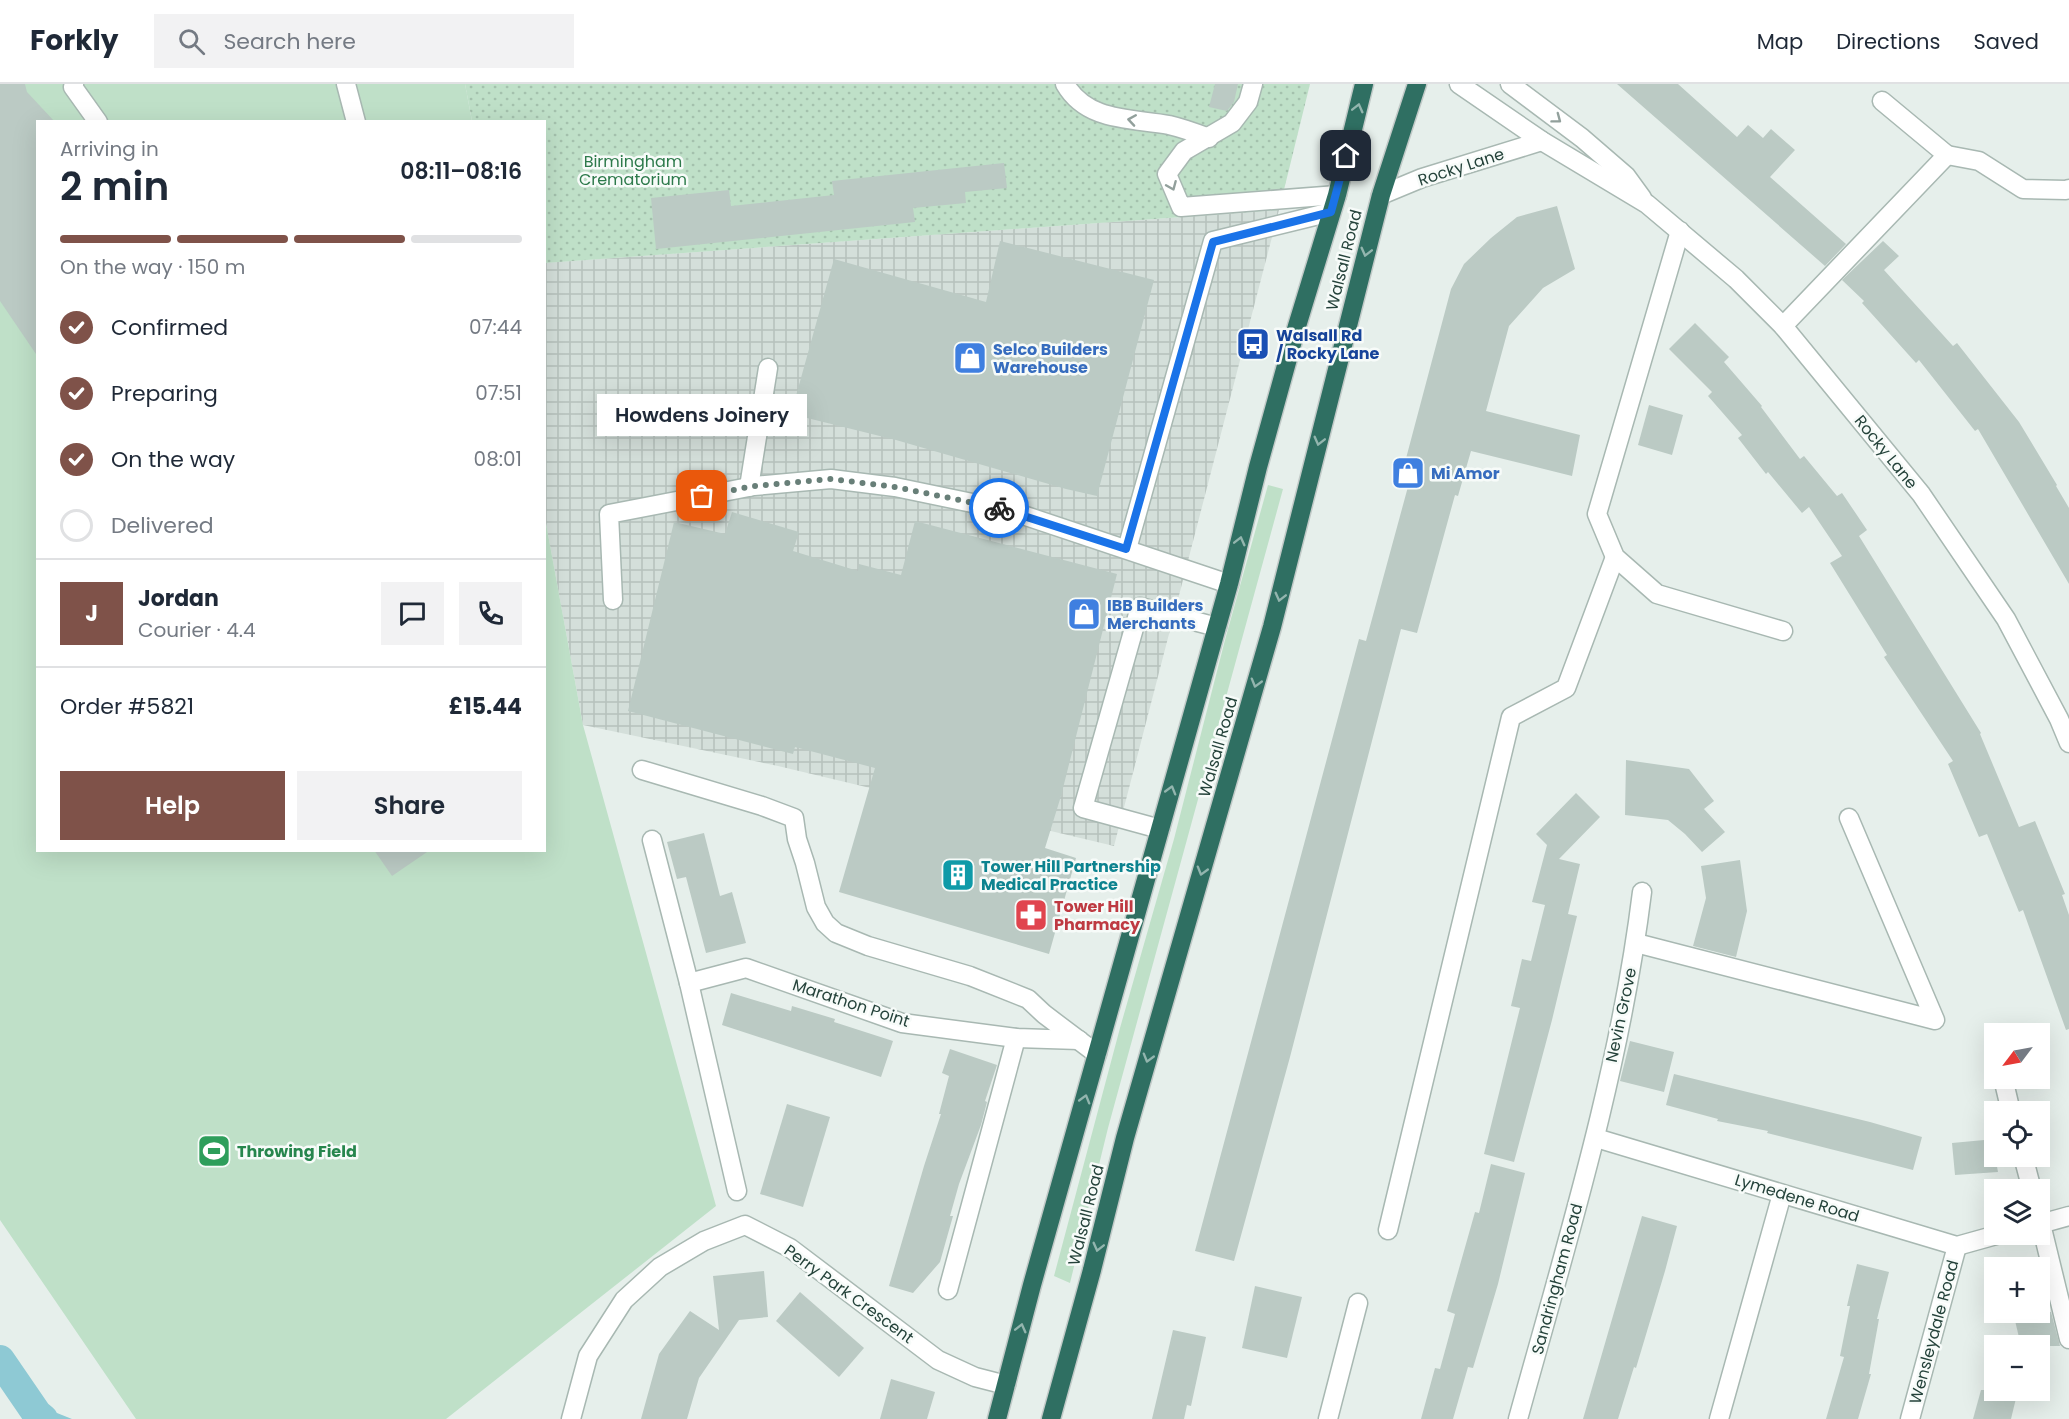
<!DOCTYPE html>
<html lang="en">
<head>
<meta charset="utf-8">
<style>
	:root { --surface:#fff; --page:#f2f2f3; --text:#1f2937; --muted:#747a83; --line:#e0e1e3; --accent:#7f5249 }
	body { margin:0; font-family:Poppins,sans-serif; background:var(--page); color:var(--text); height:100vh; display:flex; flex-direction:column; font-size:22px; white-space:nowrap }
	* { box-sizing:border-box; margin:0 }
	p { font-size:20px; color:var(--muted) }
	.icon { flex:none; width:33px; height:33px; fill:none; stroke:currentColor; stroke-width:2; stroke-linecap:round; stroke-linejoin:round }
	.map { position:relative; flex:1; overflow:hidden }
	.drawer { position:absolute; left:36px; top:36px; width:510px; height:732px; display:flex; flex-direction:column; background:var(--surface); border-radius:0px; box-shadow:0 6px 24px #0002 }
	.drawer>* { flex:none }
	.needle { width:39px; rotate:238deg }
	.controls { position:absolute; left:1984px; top:939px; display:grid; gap:12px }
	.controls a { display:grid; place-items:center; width:66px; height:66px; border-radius:0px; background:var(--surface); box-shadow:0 6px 24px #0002; font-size:30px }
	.pin { position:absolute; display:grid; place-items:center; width:51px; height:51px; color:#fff; margin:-26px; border-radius:12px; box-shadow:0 3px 9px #0006 }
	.courier { position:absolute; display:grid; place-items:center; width:60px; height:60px; margin:-30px; border:4px solid #1a73e8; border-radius:50%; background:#fff; color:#222; box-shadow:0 2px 8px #0007 }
	.bubble { position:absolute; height:42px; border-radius:0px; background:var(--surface); box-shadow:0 6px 24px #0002; font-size:20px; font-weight:600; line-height:42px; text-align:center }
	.head em { font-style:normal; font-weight:600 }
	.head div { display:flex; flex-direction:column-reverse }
	.head { display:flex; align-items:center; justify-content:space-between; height:102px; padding:0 24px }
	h1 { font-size:39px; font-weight:600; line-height:45px }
	.bar { display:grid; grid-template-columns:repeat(4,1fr); gap:9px 6px; align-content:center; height:72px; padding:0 24px }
	.bar i { height:8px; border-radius:4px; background:var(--line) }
	.bar .active { background:var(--accent) }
	.bar p { grid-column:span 4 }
	.line { display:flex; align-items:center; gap:15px; padding:0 24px; border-top:2px solid var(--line) }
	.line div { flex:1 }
	.round { display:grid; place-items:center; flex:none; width:63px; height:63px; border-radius:0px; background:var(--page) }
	ol { padding:0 24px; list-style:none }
	li { display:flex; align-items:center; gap:18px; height:66px }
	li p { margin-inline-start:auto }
	li .icon { padding:6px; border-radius:50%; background:var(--accent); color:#fff; stroke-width:4 }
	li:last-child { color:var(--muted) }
	li i { width:33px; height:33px; border:3px solid var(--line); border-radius:50% }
	.cta { display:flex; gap:12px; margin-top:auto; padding:12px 24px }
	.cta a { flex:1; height:69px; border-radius:0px; background:var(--accent); color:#fff; font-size:24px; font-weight:600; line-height:69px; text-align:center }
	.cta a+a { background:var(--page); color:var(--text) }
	header { display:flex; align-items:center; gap:36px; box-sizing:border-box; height:84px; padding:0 30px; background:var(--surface); border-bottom:2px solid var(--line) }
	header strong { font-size:28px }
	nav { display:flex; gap:33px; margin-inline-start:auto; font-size:21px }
	.search { width:420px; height:54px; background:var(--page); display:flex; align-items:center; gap:15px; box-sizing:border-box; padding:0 21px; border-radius:0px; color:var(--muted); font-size:22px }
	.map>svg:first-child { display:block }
</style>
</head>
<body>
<header>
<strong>Forkly</strong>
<div class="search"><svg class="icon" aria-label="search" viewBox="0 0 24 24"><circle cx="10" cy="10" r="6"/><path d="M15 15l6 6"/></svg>Search here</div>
<nav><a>Map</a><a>Directions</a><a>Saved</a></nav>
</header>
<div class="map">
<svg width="2069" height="1335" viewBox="0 0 2069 1335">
	<defs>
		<pattern id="industrial-grid" width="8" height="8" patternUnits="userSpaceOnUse" patternTransform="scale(1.5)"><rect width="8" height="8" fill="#d4dfda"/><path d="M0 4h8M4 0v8" fill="none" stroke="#b6c1bc"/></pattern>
		<pattern id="garden-dots" width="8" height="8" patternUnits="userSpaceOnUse" patternTransform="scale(1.5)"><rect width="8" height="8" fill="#bfe0c8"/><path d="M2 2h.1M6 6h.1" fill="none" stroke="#a4c1ad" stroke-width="1.8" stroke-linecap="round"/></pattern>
	</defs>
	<rect width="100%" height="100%" fill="#e6efeb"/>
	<path fill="url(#industrial-grid)" d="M1279,126L1114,762L778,682L583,641L545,434L544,179Z"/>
	<g fill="#bfe0c8">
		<path d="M0,0H465L472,37L38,38V766H544L545,434L583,641L716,1122L446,1335H136L0,1136Z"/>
		<path d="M1268,401L1283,405L1108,1044L1070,1199L1054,1192L1120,944L1174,755L1225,556Z"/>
	</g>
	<path fill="url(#garden-dots)" d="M465,0H1310L1279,126L545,179L544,38L472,37Z"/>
	<path fill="#8ec9d4" d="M23,1310L42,1323L72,1335H33Z"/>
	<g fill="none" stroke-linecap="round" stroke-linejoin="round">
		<path stroke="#8ec9d4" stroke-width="30" d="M0,1276L37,1330L43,1335"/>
	</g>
	<g fill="#bbcac4">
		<path d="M0,0H25L27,8L55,38H38V273L0,217Z"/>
		<path d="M1215,0H1238L1234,18L1227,27L1209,23Z"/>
		<path d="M1617,0H1678L1737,53L1748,41L1763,54L1771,45L1795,66L1770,93L1846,160L1825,182Z"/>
		<path d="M1004,79L1007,104L965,108L966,119L913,124L915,138L656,165L651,114L729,106L731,122L834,111L832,97Z"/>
		<path d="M1557,122L1575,185L1543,204L1509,242L1486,327L1580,351L1572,392L1471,367L1458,412L1455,411L1417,549L1401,545L1290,973L1234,1177L1195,1167L1359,555L1366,557L1409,399L1400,397L1451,205L1464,180L1491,154L1517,133Z"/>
		<path d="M1000,157L1154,196L1097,412L1066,405L896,356L791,330L834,175L986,218Z"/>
		<path d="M1883,157L1899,172L1884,186L1953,262L1957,259L2019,338L2057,401L2056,402L2069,424V500L1978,345L1975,347L1919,276L1916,279L1862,219L1864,217L1842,196Z"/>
		<path d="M1695,239L1729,273L1724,278L1762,322L1761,323L1800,375L1804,372L1837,412L1842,409L1867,446L1859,452L1981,649L1980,650L2019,743L2035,737L2065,810L2062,811L2069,831V945L2066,946L2023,826L2019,828L1987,750L1979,753L1948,680L1953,677L1884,573L1887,571L1830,479L1842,472L1809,423L1802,429L1768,388L1766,390L1738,354L1742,351L1708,312L1712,308L1669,265Z"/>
		<path d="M1649,321L1683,331L1672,371L1638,361Z"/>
		<path d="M732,428L799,448L793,467L858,487L859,480L901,491L915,437L1117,490L1061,712L1045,764L1076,774L1049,870L839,808L875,684L795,663L793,670L628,627L674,438L725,450Z"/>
		<path d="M1626,676L1689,685L1714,717L1704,725L1725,748L1702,768L1685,750L1668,736L1625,731Z"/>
		<path d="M1576,709L1600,733L1559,775L1580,780L1568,830L1577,832L1552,936L1514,1078L1484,1070L1520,924L1511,922L1522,875L1531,877L1545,821L1532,818L1547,761L1536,750Z"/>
		<path d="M704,749L720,812L732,808L746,859L706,869L686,793L677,795L667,758Z"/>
		<path d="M374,766H430L392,792Z"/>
		<path d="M1740,776L1747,827L1736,873L1693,862L1706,814L1701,782Z"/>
		<path d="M731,909L791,927L792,922L835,935L834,938L893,957L881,993L722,941Z"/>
		<path d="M1630,957L1674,968L1664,1008L1620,997Z"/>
		<path d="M950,965L997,981L985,1017L987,1018L981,1041L959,1100L950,1132H953L940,1178L913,1209L889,1202L924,1082L941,1030H939L949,992L942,989Z"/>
		<path d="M1674,990L1870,1038L1922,1053L1913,1086L1767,1049L1768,1047L1717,1037L1718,1035L1666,1021Z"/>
		<path d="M787,1020L830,1033L803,1123L760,1110Z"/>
		<path d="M1995,1055V1072L1998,1088L1955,1091L1952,1059Z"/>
		<path d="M1491,1080L1525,1089L1498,1200L1473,1284L1468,1283L1453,1335H1421L1435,1284L1440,1285L1455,1230L1447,1227L1475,1128L1479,1129Z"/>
		<path d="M1642,1132L1677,1142L1665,1187L1636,1284L1634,1283L1618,1335H1583Z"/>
		<path d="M1857,1180L1889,1188L1877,1235H1879L1869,1290H1871L1858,1335H1826L1844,1273L1840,1272L1850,1222H1847Z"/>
		<path d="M764,1187L768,1233L739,1236L699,1294L687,1335H641L659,1270L690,1227L719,1246L713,1192Z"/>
		<path d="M1255,1202L1302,1213L1287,1274L1242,1264Z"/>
		<path d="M800,1208L864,1264L839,1293L776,1237Z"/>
		<path d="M2013,1228H2051L2060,1262H2021Z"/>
		<path d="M1173,1246L1206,1253L1191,1322L1187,1321L1184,1335H1152Z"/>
		<path d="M891,1295L935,1308L927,1335H880Z"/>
		<path d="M1981,1306H2018L2011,1335H1973Z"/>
	</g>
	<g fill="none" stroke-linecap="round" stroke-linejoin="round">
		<defs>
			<g id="minor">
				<path d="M74,0L73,3L98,38"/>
				<path d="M346,0L356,38"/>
				<path d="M1065,0C1087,38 1131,34 1169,41C1182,44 1196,49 1209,54"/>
				<path d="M1253,0L1248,18L1232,39L1184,67L1167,90L1181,123L1337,111"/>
				<path d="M1459,0L1542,57L1647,120L1736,195L1783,242L1921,410L2006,535L2059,635L2069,659"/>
				<path d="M1510,0L1582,54L1626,92L1642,114"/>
				<path d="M1947,71L1979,77L2023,105L2066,106L2069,105"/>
				<path d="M1381,111L1422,94L1542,57"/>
				<path d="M1680,147L1597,430L1615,473L1657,510L1783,547"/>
				<path d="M1783,242L1947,71L1882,17"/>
				<path d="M749,403L768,284"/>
				<path d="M1127,465L1213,157L1331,128"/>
				<path d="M613,516L609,430L754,402L831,395L895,403L1011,427L1229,500"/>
				<path d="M642,686L762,722L794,734L797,755L805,779L816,823L825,839L836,849L868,862L970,892L1028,915L1044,930L1097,970"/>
				<path d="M1160,745L1083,724L1140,523L1217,543"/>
				<path d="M652,756L689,899L737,1107"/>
				<path d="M1636,859L1935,936L1849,734"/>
				<path d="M689,899L746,884L902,939L1016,954L1079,956"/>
				<path d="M2003,994L2011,1028"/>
				<path d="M1596,1054L1957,1162L2000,1150"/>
				<path d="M2023,1072L2032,1106"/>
				<path d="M2040,1136L2069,1255"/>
				<path d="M2040,1140L2069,1132"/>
				<path d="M1388,1146L1511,633L1566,604L1615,473"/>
				<path d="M948,1206L1016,954"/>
				<path d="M571,1335L588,1272L624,1216L660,1183L704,1157L745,1141L790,1164L938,1276L975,1293L1006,1301"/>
				<path d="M1328,1335L1358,1219"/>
				<path d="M1518,1335C1566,1161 1620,987 1642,808"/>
				<path d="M1719,1335L1782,1110"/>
				<path d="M1910,1335L1957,1162"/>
			</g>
			<g id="highway">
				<path d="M997,1335L1032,1201L1229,500L1258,383L1297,242L1337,111L1364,0"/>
				<path d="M1051,1335L1092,1186L1125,1054L1272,543L1381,111L1417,0"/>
			</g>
		</defs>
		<use href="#minor" stroke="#a8b8b2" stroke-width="21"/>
		<use href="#highway" stroke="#c2cac8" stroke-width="21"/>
		<use href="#minor" stroke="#fff" stroke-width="18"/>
		<use href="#highway" stroke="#2f6f62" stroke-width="18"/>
	</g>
	<defs><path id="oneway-chevron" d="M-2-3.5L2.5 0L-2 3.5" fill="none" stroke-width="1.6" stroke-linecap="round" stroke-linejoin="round" transform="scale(1.5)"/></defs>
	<g stroke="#93b5ae">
		<use href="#oneway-chevron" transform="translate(1358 24) rotate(-76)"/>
		<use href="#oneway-chevron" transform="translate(1366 168) rotate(104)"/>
		<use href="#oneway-chevron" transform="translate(1319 357) rotate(104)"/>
		<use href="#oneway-chevron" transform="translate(1240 457) rotate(-76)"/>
		<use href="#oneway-chevron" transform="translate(1280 513) rotate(104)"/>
		<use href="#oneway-chevron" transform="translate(1256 599) rotate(106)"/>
		<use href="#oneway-chevron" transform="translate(1171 706) rotate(-74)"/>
		<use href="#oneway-chevron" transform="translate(1202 787) rotate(106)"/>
		<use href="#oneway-chevron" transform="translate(1148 974) rotate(106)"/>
		<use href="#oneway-chevron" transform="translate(1085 1015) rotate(-74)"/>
		<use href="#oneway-chevron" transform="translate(1098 1163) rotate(104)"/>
		<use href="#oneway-chevron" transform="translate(1021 1244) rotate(-76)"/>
	</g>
	<g stroke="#92a09c">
		<use href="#oneway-chevron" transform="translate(1557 35) rotate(37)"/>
		<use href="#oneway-chevron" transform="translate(1132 36) rotate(-171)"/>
		<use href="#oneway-chevron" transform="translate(1172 102) rotate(67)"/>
	</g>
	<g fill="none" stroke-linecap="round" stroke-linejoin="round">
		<path stroke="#687f78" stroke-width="6" stroke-dasharray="0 10.8" d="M702,412L754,402L831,395L895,403L999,424"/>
		<path stroke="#1a73e8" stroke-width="8" d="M999,424L1126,465L1213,158L1331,128L1346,72"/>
	</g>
	<defs>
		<symbol id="bus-square" viewBox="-11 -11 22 22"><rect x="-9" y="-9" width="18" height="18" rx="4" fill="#1a4fb4" stroke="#f7fbf9"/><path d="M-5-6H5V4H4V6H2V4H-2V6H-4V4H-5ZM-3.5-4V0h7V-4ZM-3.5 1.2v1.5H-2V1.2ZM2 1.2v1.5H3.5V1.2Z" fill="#fff"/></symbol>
		<symbol id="shop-square" viewBox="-11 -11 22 22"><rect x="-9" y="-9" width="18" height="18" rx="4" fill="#3f7fe0" stroke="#f7fbf9"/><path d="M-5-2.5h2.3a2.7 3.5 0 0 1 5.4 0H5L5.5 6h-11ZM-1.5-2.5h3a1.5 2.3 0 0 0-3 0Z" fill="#fff"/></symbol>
		<symbol id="building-square" viewBox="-11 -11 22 22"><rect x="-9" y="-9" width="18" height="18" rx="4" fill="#0f9aa8" stroke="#f7fbf9"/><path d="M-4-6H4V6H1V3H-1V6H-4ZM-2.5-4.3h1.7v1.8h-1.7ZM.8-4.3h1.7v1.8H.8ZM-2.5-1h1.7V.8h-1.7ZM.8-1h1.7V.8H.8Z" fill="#fff"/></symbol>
		<symbol id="pharmacy-square" viewBox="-11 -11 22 22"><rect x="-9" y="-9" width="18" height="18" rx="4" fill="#e0444e" stroke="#f7fbf9"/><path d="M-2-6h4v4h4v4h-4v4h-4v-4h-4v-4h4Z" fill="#fff"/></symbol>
		<symbol id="stadium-square" viewBox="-11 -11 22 22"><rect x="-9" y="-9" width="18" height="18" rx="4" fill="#2e9e5b" stroke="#f7fbf9"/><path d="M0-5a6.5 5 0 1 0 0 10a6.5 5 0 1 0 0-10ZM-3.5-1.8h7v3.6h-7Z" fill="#fff"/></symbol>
	</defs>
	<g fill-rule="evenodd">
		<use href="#bus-square" x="1234" y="241" width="38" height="38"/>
		<use href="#shop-square" x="951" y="255" width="38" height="38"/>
		<use href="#shop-square" x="1389" y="370" width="38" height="38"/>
		<use href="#shop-square" x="1065" y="511" width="38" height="38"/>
		<use href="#building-square" x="939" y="772" width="38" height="38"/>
		<use href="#pharmacy-square" x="1012" y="812" width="38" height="38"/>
		<use href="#stadium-square" x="195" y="1048" width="38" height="38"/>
	</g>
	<g text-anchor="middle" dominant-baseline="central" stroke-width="5" stroke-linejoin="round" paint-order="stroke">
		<g font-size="16" fill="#2d7a4b" stroke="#f7fbf9">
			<text x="633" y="77">Birmingham<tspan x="633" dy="18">Crematorium</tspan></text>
		</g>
		<g font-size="16" fill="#24423a" stroke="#f7fbf9">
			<text transform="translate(1461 83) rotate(-18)">Rocky Lane</text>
			<text transform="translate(1344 176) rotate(-76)">Walsall Road</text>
			<text transform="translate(1886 368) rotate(51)">Rocky Lane</text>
			<text transform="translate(1218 663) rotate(-74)">Walsall Road</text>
			<text transform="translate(851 919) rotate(18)">Marathon Point</text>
			<text transform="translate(1621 931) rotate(-78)">Nevin Grove</text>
			<text transform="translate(1797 1114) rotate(17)">Lymedene Road</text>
			<text transform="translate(1086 1131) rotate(-76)">Walsall Road</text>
			<text transform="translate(1557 1195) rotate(-75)">Sandringham Road</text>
			<text transform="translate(849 1210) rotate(36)">Perry Park Crescent</text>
			<text transform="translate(1934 1248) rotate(-75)">Wensleydale Road</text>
		</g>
		<g font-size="16" font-weight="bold" fill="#164399" stroke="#f7fbf9" text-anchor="start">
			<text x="1276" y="251">Walsall Rd<tspan x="1276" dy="18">/ Rocky Lane</tspan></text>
		</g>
		<g font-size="16" font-weight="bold" fill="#366cbe" stroke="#f7fbf9" text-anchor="start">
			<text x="993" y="265">Selco Builders<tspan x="993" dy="18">Warehouse</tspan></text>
			<text x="1431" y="389">Mi Amor</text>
			<text x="1107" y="521">IBB Builders<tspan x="1107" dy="18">Merchants</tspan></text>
		</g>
		<g font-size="16" font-weight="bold" fill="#0d838f" stroke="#f7fbf9" text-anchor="start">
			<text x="981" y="782">Tower Hill Partnership<tspan x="981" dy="18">Medical Practice</tspan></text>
		</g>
		<g font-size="16" font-weight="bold" fill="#be3a42" stroke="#f7fbf9" text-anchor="start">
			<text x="1054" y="822">Tower Hill<tspan x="1054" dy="18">Pharmacy</tspan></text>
		</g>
		<g font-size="16" font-weight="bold" fill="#27864d" stroke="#f7fbf9" text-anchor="start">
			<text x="237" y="1067">Throwing Field</text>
		</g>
	</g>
</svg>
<div class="controls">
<a><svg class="needle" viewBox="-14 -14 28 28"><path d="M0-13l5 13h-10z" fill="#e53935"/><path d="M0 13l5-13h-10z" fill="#747a83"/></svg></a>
<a><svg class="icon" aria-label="locate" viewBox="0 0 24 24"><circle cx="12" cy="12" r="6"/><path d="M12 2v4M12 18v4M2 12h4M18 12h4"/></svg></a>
<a><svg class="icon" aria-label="layers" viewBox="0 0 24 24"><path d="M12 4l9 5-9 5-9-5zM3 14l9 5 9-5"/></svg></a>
<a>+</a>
<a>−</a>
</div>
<div class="pin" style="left:702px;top:412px;background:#ea580c"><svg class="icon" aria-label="bag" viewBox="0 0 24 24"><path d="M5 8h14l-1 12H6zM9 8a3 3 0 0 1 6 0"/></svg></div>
<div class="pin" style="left:1346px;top:72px;background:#1f2937"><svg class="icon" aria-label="home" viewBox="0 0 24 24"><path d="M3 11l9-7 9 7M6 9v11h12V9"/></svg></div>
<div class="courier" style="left:999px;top:424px"><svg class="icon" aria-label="bike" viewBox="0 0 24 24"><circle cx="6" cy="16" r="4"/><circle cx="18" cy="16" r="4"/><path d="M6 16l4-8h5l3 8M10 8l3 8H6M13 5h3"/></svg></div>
<div class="bubble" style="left:597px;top:310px;width:210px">Howdens Joinery</div>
<section class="drawer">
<div class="head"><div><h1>2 min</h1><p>Arriving in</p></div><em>08:11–08:16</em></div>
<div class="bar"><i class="active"></i><i class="active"></i><i class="active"></i><i></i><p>On the way · 150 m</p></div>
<ol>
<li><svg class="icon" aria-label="check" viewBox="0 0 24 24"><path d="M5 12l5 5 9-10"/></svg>Confirmed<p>07:44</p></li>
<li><svg class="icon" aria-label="check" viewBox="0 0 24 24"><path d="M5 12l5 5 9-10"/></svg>Preparing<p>07:51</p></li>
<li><svg class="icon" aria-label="check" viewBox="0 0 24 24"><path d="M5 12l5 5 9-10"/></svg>On the way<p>08:01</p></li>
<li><i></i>Delivered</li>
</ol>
<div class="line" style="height:108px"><b class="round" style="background:var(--accent);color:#fff">J</b><div><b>Jordan</b><p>Courier · 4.4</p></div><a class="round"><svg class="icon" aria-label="chat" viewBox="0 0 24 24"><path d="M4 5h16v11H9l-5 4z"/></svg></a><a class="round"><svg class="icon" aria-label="phone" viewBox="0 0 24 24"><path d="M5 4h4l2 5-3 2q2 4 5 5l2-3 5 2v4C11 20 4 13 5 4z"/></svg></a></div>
<div class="line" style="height:78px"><div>Order #5821</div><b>£15.44</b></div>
<div class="cta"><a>Help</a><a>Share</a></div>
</section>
</div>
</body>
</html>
